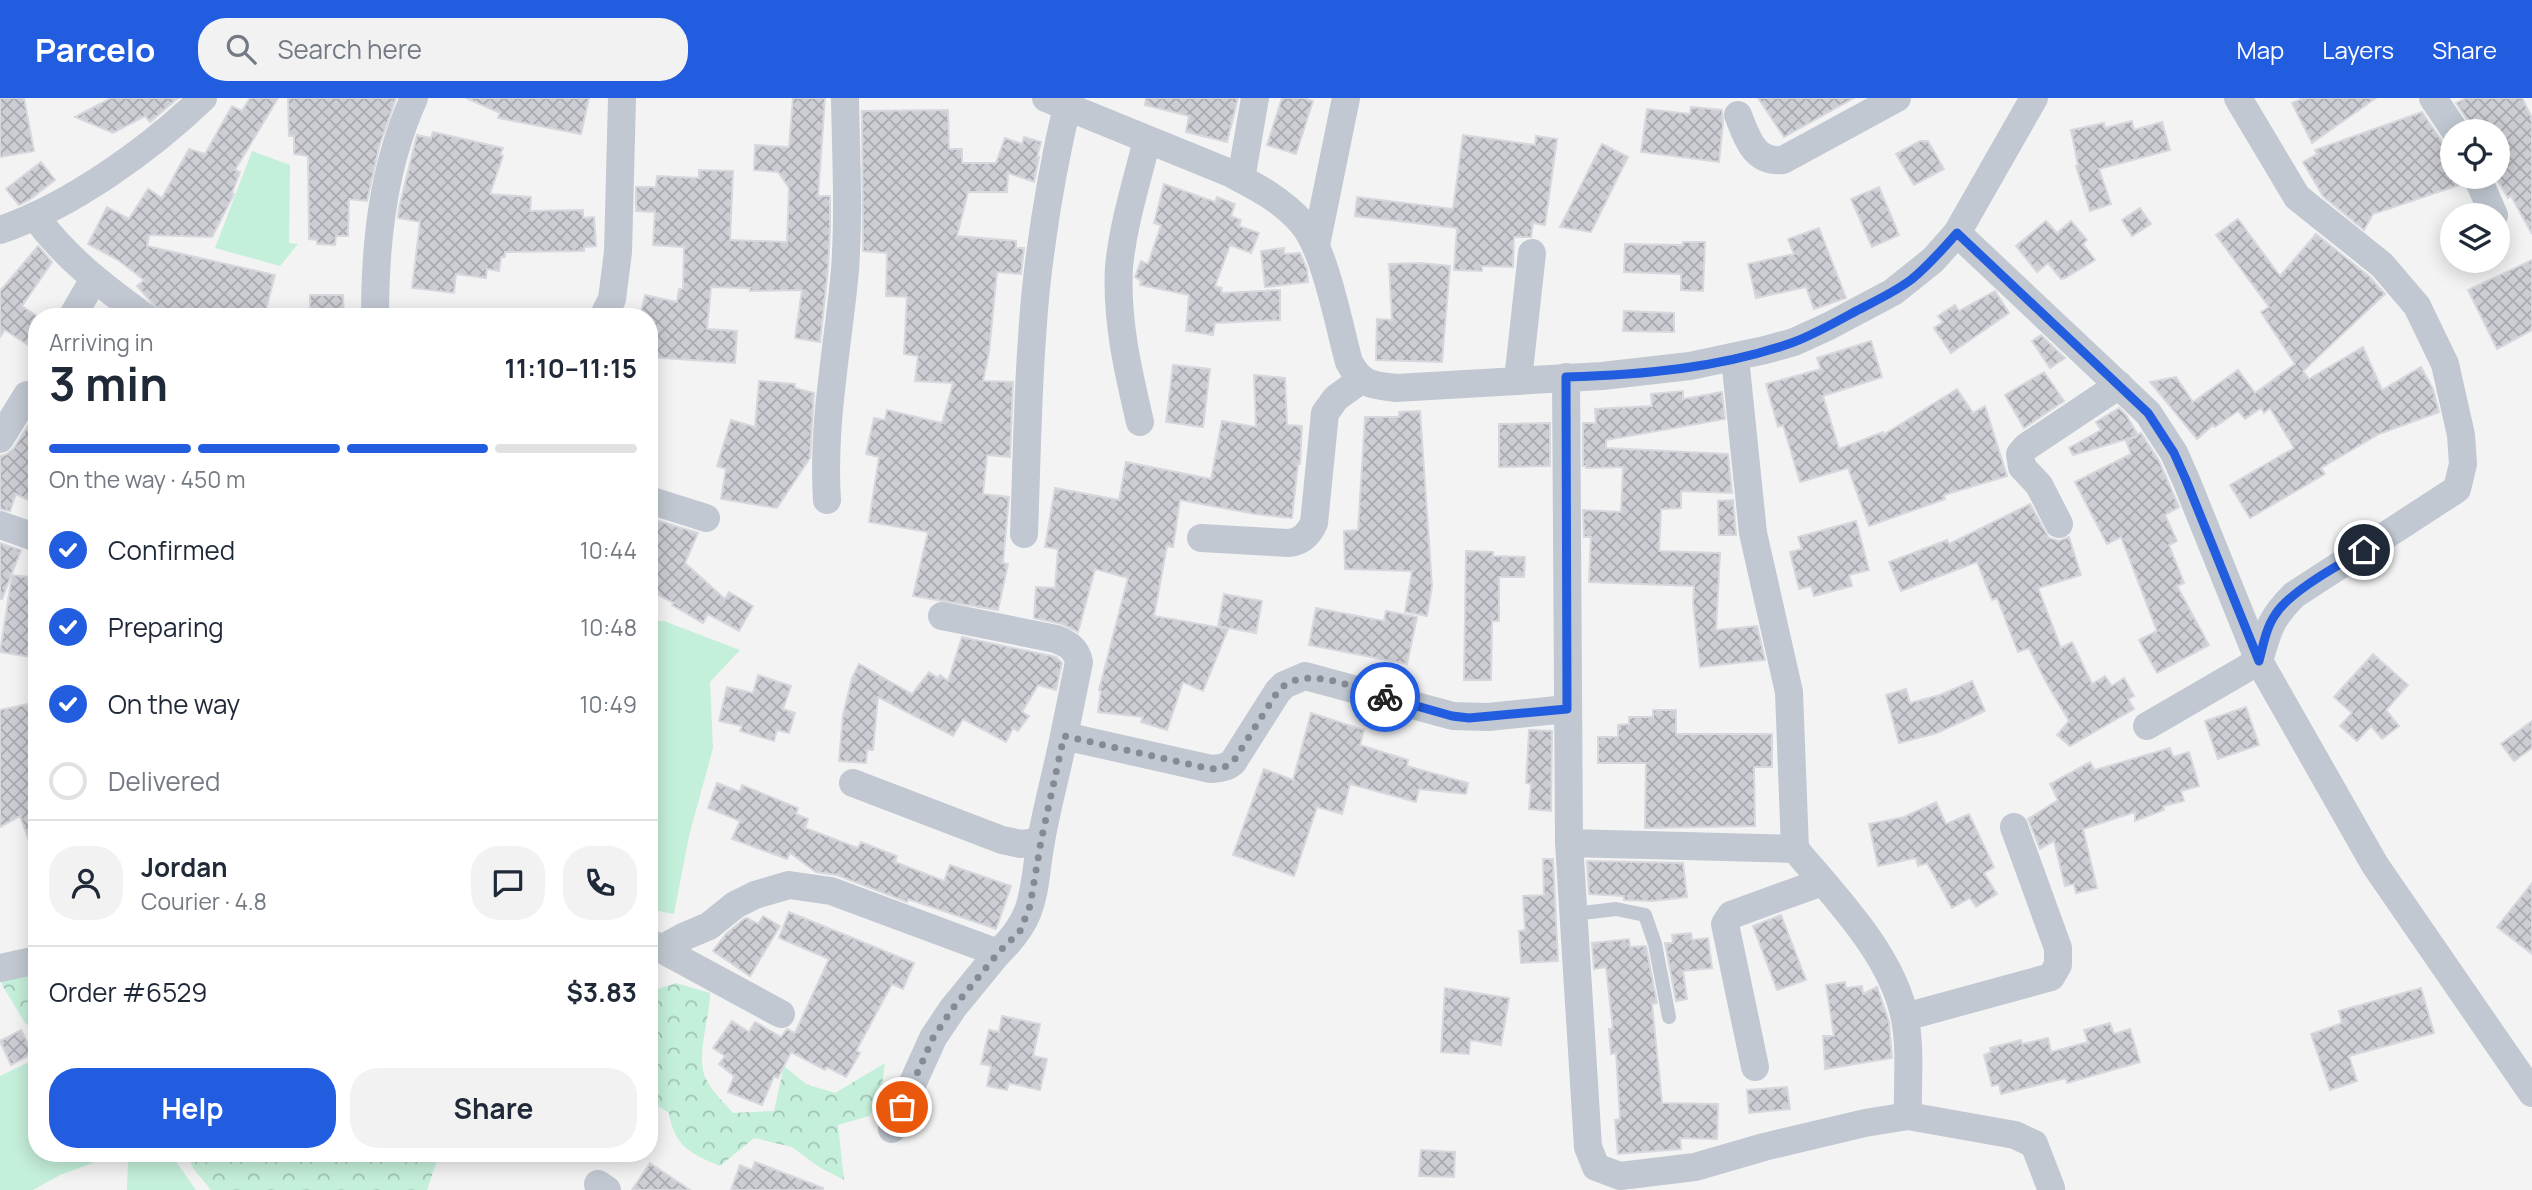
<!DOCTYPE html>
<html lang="en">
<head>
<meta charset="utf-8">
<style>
	:root { --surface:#fff; --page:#f2f2f3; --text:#1f2937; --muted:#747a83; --line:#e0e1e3; --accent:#225cdf }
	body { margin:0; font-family:Manrope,sans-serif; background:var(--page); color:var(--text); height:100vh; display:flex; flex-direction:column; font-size:26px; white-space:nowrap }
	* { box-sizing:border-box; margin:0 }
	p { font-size:23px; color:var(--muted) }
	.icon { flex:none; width:38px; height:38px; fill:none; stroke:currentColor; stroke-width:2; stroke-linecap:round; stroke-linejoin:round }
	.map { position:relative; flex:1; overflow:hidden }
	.drawer { position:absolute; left:28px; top:210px; width:630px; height:854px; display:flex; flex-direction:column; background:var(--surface); border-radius:28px; box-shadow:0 4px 18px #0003 }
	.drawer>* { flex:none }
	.tools { position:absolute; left:2440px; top:21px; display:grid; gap:14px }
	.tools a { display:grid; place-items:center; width:70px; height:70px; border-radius:50%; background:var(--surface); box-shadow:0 4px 18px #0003; font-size:35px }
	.pin { position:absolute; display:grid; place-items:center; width:60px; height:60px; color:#fff; margin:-30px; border:4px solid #fff; border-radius:50%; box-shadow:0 2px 7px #0007 }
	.courier { position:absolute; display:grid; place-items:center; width:70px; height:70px; margin:-35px; border:5px solid #225cdf; border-radius:50%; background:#fff; color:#222; box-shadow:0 2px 9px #0007 }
	.overview em { font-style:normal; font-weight:700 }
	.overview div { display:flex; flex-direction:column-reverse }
	.overview { display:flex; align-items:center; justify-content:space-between; height:119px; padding:0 21px }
	h1 { font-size:46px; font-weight:700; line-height:52px }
	.bar { display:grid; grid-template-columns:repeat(4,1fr); gap:10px 7px; align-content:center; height:84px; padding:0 21px }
	.bar i { height:9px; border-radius:5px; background:var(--line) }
	.bar .current { background:var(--accent) }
	.bar p { grid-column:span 4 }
	.line { display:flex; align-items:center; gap:18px; padding:0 21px; border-top:2px solid var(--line) }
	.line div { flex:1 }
	.round { display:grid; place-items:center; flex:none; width:74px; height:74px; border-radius:28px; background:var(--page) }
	ol { padding:0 21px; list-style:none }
	li { display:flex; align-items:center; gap:21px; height:77px }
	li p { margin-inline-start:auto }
	li .icon { padding:7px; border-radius:50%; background:var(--accent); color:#fff; stroke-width:4 }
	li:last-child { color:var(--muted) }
	li i { width:38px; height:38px; border:4px solid var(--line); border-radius:50% }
	.action { display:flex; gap:14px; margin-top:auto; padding:14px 21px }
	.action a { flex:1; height:80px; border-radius:28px; background:var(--accent); color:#fff; font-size:28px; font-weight:700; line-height:80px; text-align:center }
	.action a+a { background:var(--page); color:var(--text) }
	header { display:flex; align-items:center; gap:42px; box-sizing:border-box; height:98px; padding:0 35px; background:var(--accent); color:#fff }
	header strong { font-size:33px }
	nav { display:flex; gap:38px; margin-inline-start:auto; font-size:24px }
	.search { width:490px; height:63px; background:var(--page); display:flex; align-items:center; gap:18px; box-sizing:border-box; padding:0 24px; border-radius:28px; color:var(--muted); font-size:26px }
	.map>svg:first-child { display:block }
</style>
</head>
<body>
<header>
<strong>Parcelo</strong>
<div class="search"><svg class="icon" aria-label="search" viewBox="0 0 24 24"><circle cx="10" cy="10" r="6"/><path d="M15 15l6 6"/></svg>Search here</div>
<nav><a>Map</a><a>Layers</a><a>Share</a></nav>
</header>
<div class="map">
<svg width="2532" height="1092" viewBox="0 0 2532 1092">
	<defs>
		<pattern id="forest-crowns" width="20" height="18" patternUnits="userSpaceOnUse" patternTransform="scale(1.75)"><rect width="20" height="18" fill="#c4efda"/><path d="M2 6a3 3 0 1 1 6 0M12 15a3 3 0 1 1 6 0" fill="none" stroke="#a1c4b4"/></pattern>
		<pattern id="building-cross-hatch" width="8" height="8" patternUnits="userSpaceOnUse" patternTransform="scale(1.75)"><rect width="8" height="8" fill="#cdced4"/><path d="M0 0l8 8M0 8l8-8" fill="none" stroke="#a8aaaf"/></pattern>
	</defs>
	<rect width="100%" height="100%" fill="#f4f3f3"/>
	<g fill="#c4efda">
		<path d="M252,53L290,67L289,145L298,146L280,168L215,150Z"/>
		<path d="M649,523H664L740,552L710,584L713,650L689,738L674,816L649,811V702L655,679L649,677Z"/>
		<path d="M37,960V1055H90L93,1065L60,1077L33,1092H0V978Z"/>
		<path d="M148,1055H170L196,1092H127L128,1062Z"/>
	</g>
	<g fill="url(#forest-crowns)">
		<path d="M37,866V935L25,925L1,885L18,872Z"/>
		<path d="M676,885L710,895C710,920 696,956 705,979C710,991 724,1005 733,1015L774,1013L784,968L806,986L835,995L885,965L881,996L869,1018L838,1027L844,1082L819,1069L792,1049L754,1040L720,1068C691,1056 674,1048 669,1015L649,1002V901L654,892Z"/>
		<path d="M187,1055H464L436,1065L427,1092H211L193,1070Z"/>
	</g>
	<g fill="url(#building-cross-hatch)" stroke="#d7d8dd" stroke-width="2">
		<path d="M0,0H24L34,53L0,59Z"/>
		<path d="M111,0H178L150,24L145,18L113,35L75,19Z"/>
		<path d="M250,0H278L235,72L240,74L232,95L234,96L212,139L149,137L147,148L275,177L264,219H165L137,188L144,182L118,162L88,146L107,109L129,121L148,91L162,100L189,51L205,56L232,8L242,13Z"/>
		<path d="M288,0H396L379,49L367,103L349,101L348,138H336L335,147L317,146V142L309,141L308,58L294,56V38H289Z"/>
		<path d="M466,0H589L581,36L498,20L500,15Z"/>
		<path d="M793,0H825L818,98H830V129L828,171L820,244L795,240L802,192L750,193V190L711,189L707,231L737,233L735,265L649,259V219H640L645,197L677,204L679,191H683L684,149L653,147L655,114L636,113V89H656L657,78L699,80V72L733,73L730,142L787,144L789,90L778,74L754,72L755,47L789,49Z"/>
		<path d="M1146,0H1238L1227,44L1186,34L1189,18L1145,7Z"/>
		<path d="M1282,0H1303L1313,3L1296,56L1267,47Z"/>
		<path d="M1758,0H1854L1784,39Z"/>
		<path d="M2303,0H2376L2312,45L2292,5Z"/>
		<path d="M2466,0H2522L2532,20V136L2511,98L2508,100L2497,81V33H2471L2469,24L2456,5Z"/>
		<path d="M1691,9L1722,12L1723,25L1719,64L1641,54L1647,11L1690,16Z"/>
		<path d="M948,12L949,51H962V65H996L1005,40L1022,46L1024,39L1041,44L1037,59H1039L1034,84L1008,75L1007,94H968L957,138L1016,143V150H1024L1021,176L997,174L989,254L983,283L1013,284L1010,359L987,357L983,396L1009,399L1003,465L1008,466L998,512L913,498L928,434L869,424L879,359L866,356L874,320L885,322L887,312L942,325L953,285L915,283L918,258L904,256L907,199L886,198L887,155L863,153L862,13Z"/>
		<path d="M2422,14L2441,42L2452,49V79H2460L2462,86L2373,116L2364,132L2323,98L2303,64L2317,56L2315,52Z"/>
		<path d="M2132,23L2134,32L2162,24L2170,52L2099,71L2111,106L2090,113L2076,68L2078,67L2071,32L2104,25L2105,30Z"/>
		<path d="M433,34L503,50L500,57L503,58L490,96L531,99L530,113L583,112V120L594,119L596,148L584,149V153L505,154V159H501L499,173L487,171L486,180L456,176L454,195L412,190L420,124L398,120L399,110L417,37L431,40Z"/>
		<path d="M1463,37L1535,47L1536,38L1557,41L1545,127L1533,125L1531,139H1514L1513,169L1482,168V173L1454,172L1457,130L1355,118L1357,99L1453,111Z"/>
		<path d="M1920,43H1928L1944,71L1914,87L1896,56Z"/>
		<path d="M1602,46L1628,59L1591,134L1560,129Z"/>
		<path d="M41,64L55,82L29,102L19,107L6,91Z"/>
		<path d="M1164,86L1215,104L1217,99L1235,106L1231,118L1241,122L1239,128L1259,135L1251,155L1230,147L1215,188L1222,190L1221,195L1280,192V222L1215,225L1213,237L1186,233L1189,197L1140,187L1141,183L1135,179L1141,163L1148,166L1161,127L1154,125Z"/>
		<path d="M1879,89L1899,137L1872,149L1851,101Z"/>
		<path d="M2140,110L2151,126L2132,138L2122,122Z"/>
		<path d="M2238,121L2280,178L2316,136L2370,179L2385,196L2303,273L2309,281L2363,249L2382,292L2421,269L2433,291L2439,314L2379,336L2321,370L2325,376L2250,420L2230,387L2294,350L2270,310L2264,315L2261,310L2245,321L2238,313L2215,329L2213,327L2197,341L2150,284L2176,279L2193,304L2238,272L2255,295L2295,266L2261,214L2269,209L2216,137Z"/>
		<path d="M2046,123L2057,135L2071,123L2087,142L2083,146L2095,162L2065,180L2061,181L2048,165L2037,174L2016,148Z"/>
		<path d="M1819,130L1846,200L1814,211L1806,189L1756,200L1748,166L1794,156L1788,141Z"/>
		<path d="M1683,144H1705L1703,193L1681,192V176L1624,174L1625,146L1683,147Z"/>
		<path d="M38,148L52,164L22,208L37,218V253L5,232L0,239V193Z"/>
		<path d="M1284,150V156L1300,155L1307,171L1308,184L1265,189L1261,153Z"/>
		<path d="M2532,162V232L2497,251L2468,192Z"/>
		<path d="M1421,165L1450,168L1442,264L1376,262L1377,221L1392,222L1389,166Z"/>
		<path d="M1995,193L2009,215L1951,255L1934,230L1943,224L1938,218L1955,207L1959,213Z"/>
		<path d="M310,197H343L344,219H310Z"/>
		<path d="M1624,213L1674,215V234L1623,233Z"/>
		<path d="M2041,237L2065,260L2050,270L2032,243Z"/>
		<path d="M1871,243L1882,279L1823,298L1839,351L1883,334V337L1957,291L1973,315L1985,308L2007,378L1944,397L1945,401L1869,428L1848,370L1800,384L1783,327L1778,329L1766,286L1821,271L1817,260Z"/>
		<path d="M1173,267L1210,271L1203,329L1166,324Z"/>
		<path d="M2044,274L2064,303L2024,330L2005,297Z"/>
		<path d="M1254,277L1285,280L1287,327L1302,328L1300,366H1298L1292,420L1255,416L1180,402L1173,449L1167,448L1154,518L1228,531L1203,593L1183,584L1167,632L1141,624L1143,619L1098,614L1101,593L1099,592L1128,480L1095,471L1078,534L1062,526L1034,520L1036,489L1055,490L1058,451L1045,449L1055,390L1119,402L1126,364L1211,381L1222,323L1256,329Z"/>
		<path d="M759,283L795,286V290L814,295L810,360L777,410L721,401L726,371L717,368L731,322L755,329Z"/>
		<path d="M1683,293V301L1722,294L1725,321L1606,342V350L1728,356L1732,395L1681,393V410L1661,411L1659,453L1720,455L1716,532L1757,528L1765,562L1700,569L1693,504L1694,488L1589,484L1591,439H1584L1583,412L1621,414L1623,369L1586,370V368H1583V325H1596L1595,311L1652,308L1651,296Z"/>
		<path d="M2119,310L2126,317L2138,337L2141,335L2159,363L2179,409L2165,417L2177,443L2169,447L2184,485L2177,488L2209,547L2157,575L2139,542L2157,533L2121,439L2107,446L2075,384L2131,356L2126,343L2137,338L2073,357L2069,350L2101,332L2096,324Z"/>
		<path d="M1420,313L1432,488L1427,518L1405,514L1412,473L1345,471L1344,433L1358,432L1365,319H1399V314Z"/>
		<path d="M34,318L37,320V406L16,396L10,413L0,411V358L7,356L14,350Z"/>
		<path d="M1550,325V368L1499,369V326Z"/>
		<path d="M1733,402L1736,437H1719L1718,403Z"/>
		<path d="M2030,406L2049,440L2059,443L2069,439L2081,477L2038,490L2061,550L2072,544L2092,586L2105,578L2112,588L2124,580L2134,598L2128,601L2134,611L2070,648L2057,637L2069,623L2046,584L2029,550L2018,554L1997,500L1992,502L1977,464L1901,493L1889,464L1947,442L1949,446Z"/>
		<path d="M649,420L698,435L685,465L725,501L729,494L753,508L739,533L708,516L703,525L672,507L674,505L649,492Z"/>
		<path d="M1856,423L1869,472L1849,477L1852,488L1814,498L1811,488L1799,491L1790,454L1802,451L1798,439Z"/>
		<path d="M0,445L21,452L2,501H0Z"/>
		<path d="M1466,453L1493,454V458L1525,459L1524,479H1499V523H1492L1491,582H1464Z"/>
		<path d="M12,477L37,480V560L0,554Z"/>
		<path d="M1224,496L1262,503L1256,535L1218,528Z"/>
		<path d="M1316,510L1384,523L1386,513L1417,519L1407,566L1309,547Z"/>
		<path d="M962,539L1056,559L1062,565L1056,592L1038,587L1022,614L1029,618L1018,633L1013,630L1006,644L963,621L953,638L878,599L873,652H867L866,665L839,663L843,617L852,580L859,566L912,596L929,574L938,580L940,577L948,583Z"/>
		<path d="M2373,556L2408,587L2386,612L2399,628L2382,641L2371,628L2357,643L2340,628L2352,615L2334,599Z"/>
		<path d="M758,577L791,588L783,611L795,615L789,635L777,632L774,643L740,633L742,628L719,623L727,589L753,595Z"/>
		<path d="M1972,583L1985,613L1937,635L1899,645L1886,597L1906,591L1910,605L1940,597Z"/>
		<path d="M37,604V757H34L20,718L0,729V612Z"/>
		<path d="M2246,609L2259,647L2218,661L2205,623Z"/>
		<path d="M1653,612H1676V636H1772V669H1754L1755,728L1645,730L1646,665H1598V639H1618V627L1629,626V619H1653Z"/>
		<path d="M1311,615L1364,632L1360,647L1408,662L1407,668L1468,685L1466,696L1419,691L1416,704L1350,686L1342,716L1317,709L1294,778L1233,757L1264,671L1293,682Z"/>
		<path d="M2532,623V650L2514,663L2501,646Z"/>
		<path d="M1529,632L1552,633L1551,713L1529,711L1531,686L1526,685Z"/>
		<path d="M2170,650L2173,659L2189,654L2199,688L2181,693L2184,703L2163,708L2164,712L2135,723V714L2083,731L2097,790L2076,795L2074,786L2065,788L2054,743L2040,751L2028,721L2058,702L2050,686L2090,664L2095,672Z"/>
		<path d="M717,685L740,694L742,687L798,710L796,716L808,721L805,730L858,750L861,744L897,758L895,764L944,783L950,767L1011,788L996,831L908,801L907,804L837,777L816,774L790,755L787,761L732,741L740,723L708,710Z"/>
		<path d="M1936,704L1946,726L1969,716L1994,769L1984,775L1997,796L1976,809L1970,800L1952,810L1927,765L1918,768L1916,760L1878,768L1869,726L1904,719Z"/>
		<path d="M1543,761H1553L1558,863L1521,865L1519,833L1525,832L1523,798L1544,797Z"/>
		<path d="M1587,763L1683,765L1687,799L1652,803L1624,802V798L1589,796Z"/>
		<path d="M2532,785V856L2497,829Z"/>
		<path d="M789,814L914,865L903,891L892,886L856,953L860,955L846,979L827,969L825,972L791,954L778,980L774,978L762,1007L728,994L734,978L719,966L725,958L713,950L732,923L749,934L755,924L781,939L787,931L795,935L829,861L779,840Z"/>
		<path d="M1781,817L1806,882L1777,892L1753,828Z"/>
		<path d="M763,818L780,828L750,878L713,853L726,836L744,821L747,820L758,826Z"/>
		<path d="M1691,835L1692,842L1708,840L1712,870L1683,873L1687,901L1676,903L1665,845H1673L1672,837Z"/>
		<path d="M1629,841L1630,849L1646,848L1657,905L1652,906L1662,1005L1718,1006L1717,1041L1680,1040L1681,1051L1618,1056L1615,1022L1620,1021L1616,955L1611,956L1609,931H1613L1606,869L1594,871L1592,845Z"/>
		<path d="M1845,884L1846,890L1862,888L1863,896L1877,889L1889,924L1892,960L1825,971L1823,938H1834L1826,887Z"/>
		<path d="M1445,890L1509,900L1501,947L1470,942L1469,956L1441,954Z"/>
		<path d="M2421,890L2434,935L2349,958L2357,983L2330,992L2311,936L2342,925L2339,913Z"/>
		<path d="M1002,918L1040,926L1033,958L1047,961L1040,992L1009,985L1007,992L987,988L991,968L981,966L989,932L999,934Z"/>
		<path d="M2110,925L2114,936L2130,931L2140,964L2067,985L2066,980L2001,996L1999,986L1992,988L1984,957L1991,954L1990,950L2021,942L2022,946L2048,940L2051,954L2088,944L2084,932Z"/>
		<path d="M21,932L33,955L11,967L0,943Z"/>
		<path d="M1787,989L1790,1011L1749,1015L1747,992Z"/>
		<path d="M1421,1052L1455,1054L1454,1079L1419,1078Z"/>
		<path d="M755,1064L823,1090V1092H731L740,1067L752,1072Z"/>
		<path d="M650,1065L690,1092H632Z"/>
	</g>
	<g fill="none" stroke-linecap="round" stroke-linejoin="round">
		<path stroke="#c1c8d1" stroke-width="14" d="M1573,816L1616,811L1645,817L1655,846L1669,919"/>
		<g stroke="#c1c8d1" stroke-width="28">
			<path d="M1046,0L1230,75C1257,89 1282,102 1302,125C1325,151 1339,228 1349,264C1361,287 1372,287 1396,290L1602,278L1690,268L1765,252L1794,244L1829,228L1893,194L1933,162L1957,135L2034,0"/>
			<path d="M2433,0L2455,33"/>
			<path d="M1738,17C1747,40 1754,65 1783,62L1897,0"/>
			<path d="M2477,79L2494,117"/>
			<path d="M1241,81L1255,0"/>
			<path d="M35,118C65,160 104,189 145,219"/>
			<path d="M0,132C71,108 150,51 203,0"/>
			<path d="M1957,135L2148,315L2174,355L2186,382L2259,563L2375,767L2532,995"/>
			<path d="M1316,147L1346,0"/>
			<path d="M72,219L94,181"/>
			<path d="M375,219C375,144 383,69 414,0"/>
			<path d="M603,219L612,201L618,154L622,0"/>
			<path d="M1735,260L1753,435L1789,594L1795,751"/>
			<path d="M1566,279L1569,745L1588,1049L1596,1069L1620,1078L1695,1069L1764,1049L1865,1025L1908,1018C1907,986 1911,953 1905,921C1893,857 1835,799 1795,751L1569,745"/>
			<path d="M1518,282L1532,155"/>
			<path d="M1140,324C1128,273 1116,222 1119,169C1123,126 1137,83 1147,42"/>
			<path d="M0,341L27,297"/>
			<path d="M649,402L706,420"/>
			<path d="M827,402C822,325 838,249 845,172C849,115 846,57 845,0"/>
			<path d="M2059,426L2039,387L2022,369L2020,356L2026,349L2119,287"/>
			<path d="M0,427L37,440"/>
			<path d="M1024,436C1027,354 1028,272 1036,190C1043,126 1054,62 1069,0"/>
			<path d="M1201,440L1289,445C1301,444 1309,436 1314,425L1325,315L1336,300L1361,282"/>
			<path d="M942,518L1056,541C1068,546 1076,550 1079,564L1064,638"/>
			<path d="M2147,628L2259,563C2268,532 2270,521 2294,497L2457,391L2463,366L2461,337L2445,266L2417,208L2382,167L2297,99L2238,0"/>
			<path d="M853,685L1002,742L1021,746L1041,743"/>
			<path d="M649,844L661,851L683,839L709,828L735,807L755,797L789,787L831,793L998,855C1038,817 1032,793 1041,743C1047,708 1057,673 1064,638L1211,671C1220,670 1226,670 1233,664L1278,593L1284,587L1305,578L1453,618L1488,619L1567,611"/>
			<path d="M661,851L781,916"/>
			<path d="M0,870L37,862"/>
			<path d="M1905,919L2051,879L2058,867V850L2014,729"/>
			<path d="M1755,969L1725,826L1731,817L1822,784"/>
			<path d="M1908,1018L2015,1037L2034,1046L2051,1090"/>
			<path d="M892,1031L933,940L953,910L998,855"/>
			<path d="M598,1086L607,1092"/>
		</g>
	</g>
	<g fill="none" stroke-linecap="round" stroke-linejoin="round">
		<path stroke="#868b93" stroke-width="7" stroke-dasharray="0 12.6" d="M902,1009L933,940L953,910L998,855L1020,833L1030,808L1041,743L1064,638L1211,671C1220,670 1226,670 1233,664L1278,593C1305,565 1353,590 1385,599"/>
		<path stroke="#225cdf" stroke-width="9" d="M1385,599L1452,618L1469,620L1567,611L1566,279C1641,277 1722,270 1794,244C1815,236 1836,224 1856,213C1875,203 1895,194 1912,181C1929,167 1943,151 1957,135L2148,315L2174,355L2186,382L2259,563C2263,548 2266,530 2275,517C2290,493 2339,467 2364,452"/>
	</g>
</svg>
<div class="tools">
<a><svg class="icon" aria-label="locate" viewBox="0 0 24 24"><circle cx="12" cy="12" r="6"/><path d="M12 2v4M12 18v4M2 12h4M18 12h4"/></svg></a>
<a><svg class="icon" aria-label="layers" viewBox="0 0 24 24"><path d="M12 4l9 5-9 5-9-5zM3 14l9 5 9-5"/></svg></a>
</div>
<div class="pin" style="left:902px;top:1009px;background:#ea580c"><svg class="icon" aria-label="bag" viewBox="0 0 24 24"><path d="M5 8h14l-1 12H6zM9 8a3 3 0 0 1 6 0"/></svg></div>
<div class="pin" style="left:2364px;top:452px;background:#1f2937"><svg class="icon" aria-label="home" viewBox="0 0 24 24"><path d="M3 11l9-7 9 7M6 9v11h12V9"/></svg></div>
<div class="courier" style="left:1385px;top:599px"><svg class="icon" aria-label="bike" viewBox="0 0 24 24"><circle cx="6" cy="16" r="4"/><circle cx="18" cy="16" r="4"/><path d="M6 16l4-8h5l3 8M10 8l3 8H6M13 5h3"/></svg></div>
<section class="drawer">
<div class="overview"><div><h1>3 min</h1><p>Arriving in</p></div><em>11:10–11:15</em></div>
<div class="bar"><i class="current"></i><i class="current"></i><i class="current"></i><i></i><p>On the way · 450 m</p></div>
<ol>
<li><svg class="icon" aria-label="check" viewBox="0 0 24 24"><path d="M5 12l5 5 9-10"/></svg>Confirmed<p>10:44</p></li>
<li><svg class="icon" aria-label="check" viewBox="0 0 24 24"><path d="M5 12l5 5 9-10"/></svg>Preparing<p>10:48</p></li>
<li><svg class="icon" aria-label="check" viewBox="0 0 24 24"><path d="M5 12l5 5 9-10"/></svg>On the way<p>10:49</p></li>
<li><i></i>Delivered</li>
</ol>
<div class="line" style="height:126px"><a class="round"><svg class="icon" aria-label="person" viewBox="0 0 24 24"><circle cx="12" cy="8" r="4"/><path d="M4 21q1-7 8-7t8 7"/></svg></a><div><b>Jordan</b><p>Courier · 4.8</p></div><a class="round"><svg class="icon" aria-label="chat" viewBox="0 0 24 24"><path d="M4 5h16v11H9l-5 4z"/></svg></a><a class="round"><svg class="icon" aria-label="phone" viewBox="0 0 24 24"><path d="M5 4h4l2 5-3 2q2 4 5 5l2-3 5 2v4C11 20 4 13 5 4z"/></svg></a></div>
<div class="line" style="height:91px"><div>Order #6529</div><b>$3.83</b></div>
<div class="action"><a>Help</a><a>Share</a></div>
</section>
</div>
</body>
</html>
